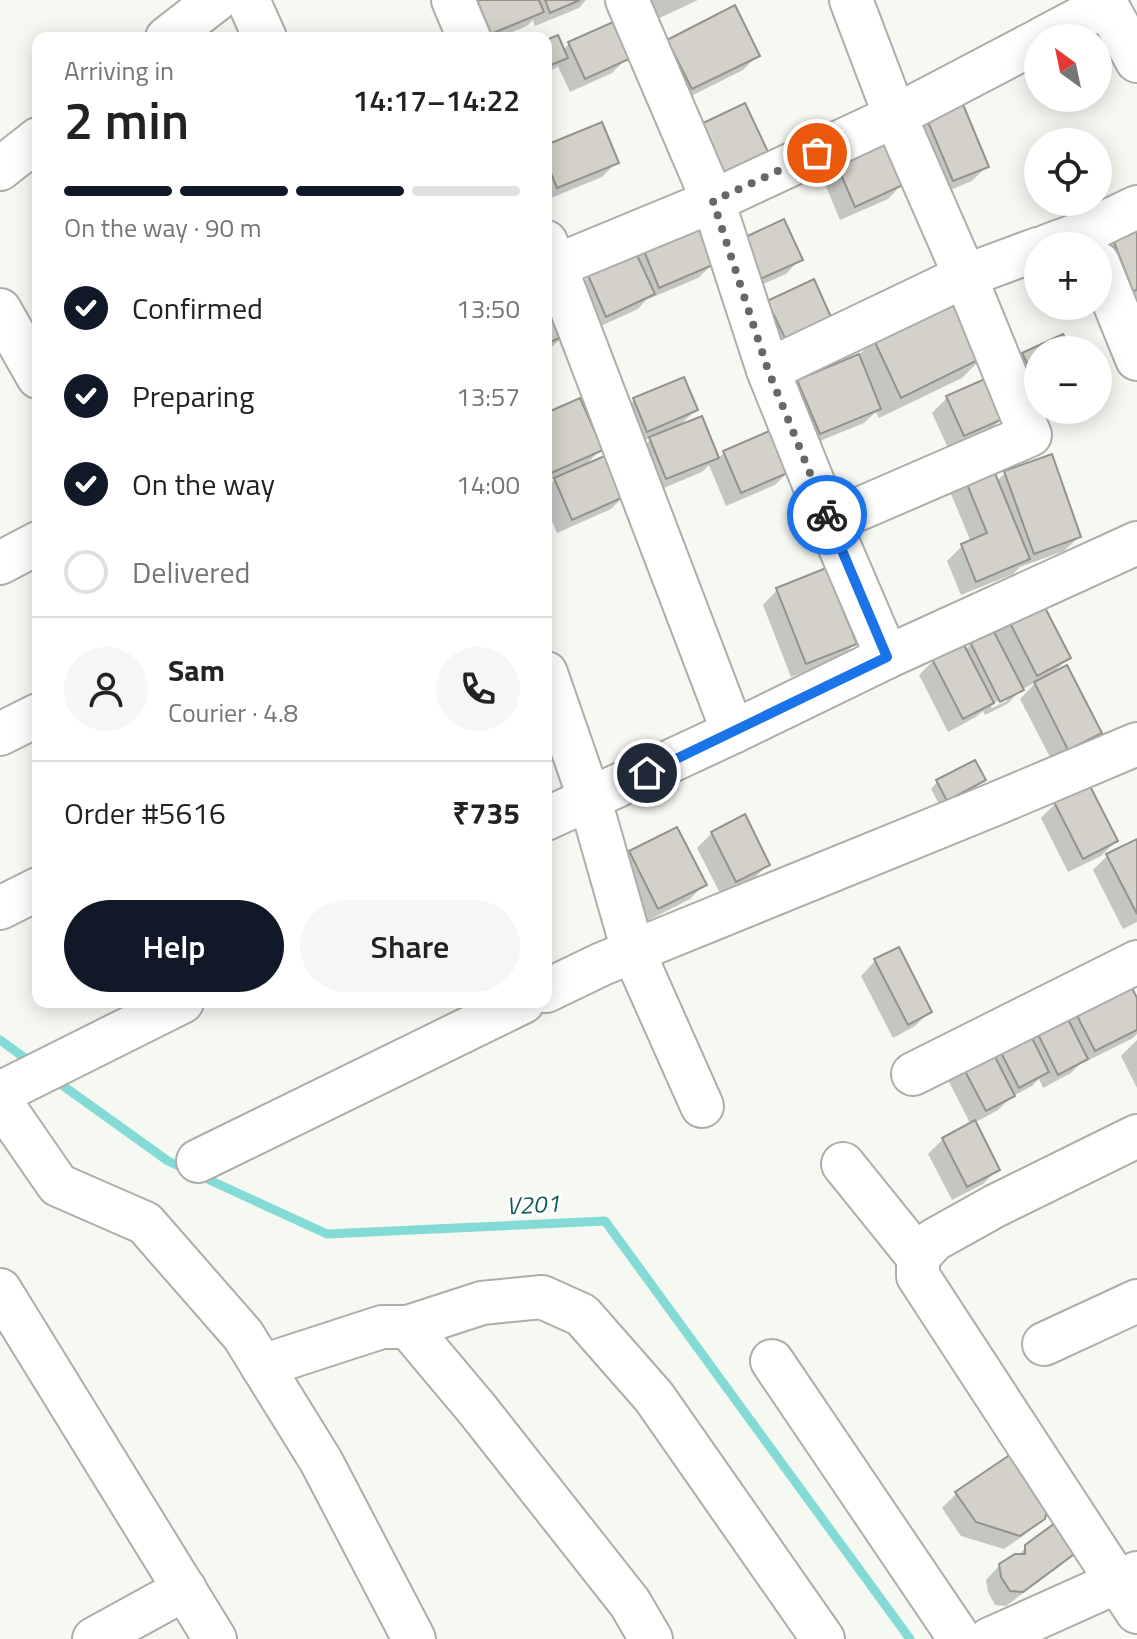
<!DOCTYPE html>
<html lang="en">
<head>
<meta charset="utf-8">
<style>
	:root { --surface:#fff; --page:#f6f6f6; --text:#222; --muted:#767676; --line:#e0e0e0; --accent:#111827 }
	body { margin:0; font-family:"Titillium Web",sans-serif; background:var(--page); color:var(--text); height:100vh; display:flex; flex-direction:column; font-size:30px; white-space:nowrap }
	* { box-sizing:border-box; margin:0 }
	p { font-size:26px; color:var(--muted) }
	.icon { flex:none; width:44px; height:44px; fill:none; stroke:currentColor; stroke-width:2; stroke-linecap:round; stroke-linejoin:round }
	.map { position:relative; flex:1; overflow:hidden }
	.side { position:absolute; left:32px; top:32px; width:520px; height:976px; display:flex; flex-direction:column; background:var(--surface); border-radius:16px; box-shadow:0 4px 20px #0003 }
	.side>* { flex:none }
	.needle { width:52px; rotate:327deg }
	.tools { position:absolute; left:1024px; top:24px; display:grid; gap:16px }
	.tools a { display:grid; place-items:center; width:88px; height:88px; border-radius:50%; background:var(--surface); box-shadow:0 4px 20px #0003; font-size:40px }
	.pin { position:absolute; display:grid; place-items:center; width:68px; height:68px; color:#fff; margin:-34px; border:4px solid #fff; border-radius:50%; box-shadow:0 2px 8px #0007 }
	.courier { position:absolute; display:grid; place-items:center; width:80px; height:80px; margin:-40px; border:6px solid #1a73e8; border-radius:50%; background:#fff; color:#222; box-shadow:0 2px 10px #0007 }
	.head em { font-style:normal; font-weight:600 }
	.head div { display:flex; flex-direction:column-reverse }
	.head { display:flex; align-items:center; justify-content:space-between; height:136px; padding:0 32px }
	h1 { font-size:52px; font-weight:600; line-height:60px }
	.bar { display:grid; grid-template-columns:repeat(4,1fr); gap:12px 8px; align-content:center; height:96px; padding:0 32px }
	.bar i { height:10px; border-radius:6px; background:var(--line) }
	.bar .selected { background:var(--accent) }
	.bar p { grid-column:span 4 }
	.line { display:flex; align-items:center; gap:20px; padding:0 32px; border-top:2px solid var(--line) }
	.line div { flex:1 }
	.round { display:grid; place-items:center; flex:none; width:84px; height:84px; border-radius:42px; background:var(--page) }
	ol { padding:0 32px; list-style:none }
	li { display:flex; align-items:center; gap:24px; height:88px }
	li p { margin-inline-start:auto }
	li .icon { padding:8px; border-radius:50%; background:var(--accent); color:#fff; stroke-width:4 }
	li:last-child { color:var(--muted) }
	li i { width:44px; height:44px; border:4px solid var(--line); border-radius:50% }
	.button { display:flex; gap:16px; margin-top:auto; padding:16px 32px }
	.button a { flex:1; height:92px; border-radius:48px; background:var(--accent); color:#fff; font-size:32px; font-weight:600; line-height:92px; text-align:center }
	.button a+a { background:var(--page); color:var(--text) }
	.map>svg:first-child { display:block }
</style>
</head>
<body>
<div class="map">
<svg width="1137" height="1639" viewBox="0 0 1137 1639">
	<rect width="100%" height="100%" fill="#f6f9f2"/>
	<g fill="#0003" fill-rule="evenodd">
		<path d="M475,0H586L579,8L535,26L533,20L527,26L498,38H472Z"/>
		<path d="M623,0H698L636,29Z"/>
		<path d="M668,41L758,55L743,70L677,103L653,56Z"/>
		<path d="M546,42L563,50L569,44L627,58L612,73L570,92L558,66L546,74Z"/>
		<path d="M927,119L987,166L972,181L938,195L913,133Z"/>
		<path d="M546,147L617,162L602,177L546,200Z"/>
		<path d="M836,162L902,184L888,199L840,220L822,177Z"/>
		<path d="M1137,230V297L1118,304L1099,254L1114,239Z"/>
		<path d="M643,247L713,264L698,278L646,300L638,309L592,330L574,291L589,276Z"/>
		<path d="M728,255L800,259L786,274L745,292Z"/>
		<path d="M546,291L566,333L551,348L546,350Z"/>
		<path d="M768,302L829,316L770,352Z"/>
		<path d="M1062,336L1069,350H1038V410H1053L1034,419L1009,370L1024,355Z"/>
		<path d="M874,340L984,356L962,378L879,418L876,412L864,423L805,447L784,396L798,381L856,358Z"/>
		<path d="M947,398L1003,417L988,432L949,450L932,413Z"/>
		<path d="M634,400L696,410L677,428L701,418L717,459L724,453L789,471L775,485L726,506L709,465L702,472L652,493L636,454L653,437L632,445L620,415Z"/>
		<path d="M546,416L600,450L584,467L625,495L611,509L557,533L546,508V488L557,477L546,482Z"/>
		<path d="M1005,473L1079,537L1064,551L1020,567L1013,574L961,595L947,561L962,546L971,542L951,494L965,479L996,482Z"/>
		<path d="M777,590L854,644L840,659L791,677L763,605Z"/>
		<path d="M1007,617L1068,658L1052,674L1100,732L1085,747L1053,763L1020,699L1036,682L1021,690L1007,704L985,715L983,711L976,717L948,732L919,675L934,660L964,650ZM1007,696V701L992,708L990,705Z"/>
		<path d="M984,780L977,786L940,806L931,789L937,782Z"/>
		<path d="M1055,804L1116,841L1101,856L1068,872L1041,818Z"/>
		<path d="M676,830L705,884L690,899L643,923L615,868L630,853Z"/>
		<path d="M712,833L768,865L753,879L721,895L697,848Z"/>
		<path d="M1137,844V922L1123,929L1093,870L1107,856Z"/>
		<path d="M875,961L929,1012L915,1026L893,1038L861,976Z"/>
		<path d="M1137,1003V1034L1133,1038L1079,1065L1071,1073L1043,1088L1039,1079L1032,1086L1011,1097L998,1110L974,1123L998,1169L983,1184L952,1200L928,1154L943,1139L971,1125L943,1070L1023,1024Z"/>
		<path d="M1137,1040V1088L1121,1056Z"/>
		<path d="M956,1494L1043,1518L1027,1533L1004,1549L961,1536L942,1508Z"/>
		<path d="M1027,1546L1074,1551L1060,1566L1006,1606L995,1605L988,1592L986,1580L1000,1565L1018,1556Z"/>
	</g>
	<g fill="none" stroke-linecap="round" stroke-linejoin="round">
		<g stroke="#84dbd6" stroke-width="9">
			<path d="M0,1040L33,1064"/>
			<path d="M55,1080L168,1161L327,1234L605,1221L910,1639"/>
		</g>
	</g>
	<g fill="#d3d1ca" stroke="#95928c" stroke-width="2">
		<path d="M477,0H539L544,12L491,34Z"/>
		<path d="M545,0H580L550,13Z"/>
		<path d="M735,5L760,56L692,89L667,40Z"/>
		<path d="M613,22L629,59L585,79L568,42Z"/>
		<path d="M558,35L568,58L546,67V40Z"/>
		<path d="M962,102L989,167L953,181L926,117Z"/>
		<path d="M745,103L770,156L724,178L699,125Z"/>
		<path d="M602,122L619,163L557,188L546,161V145Z"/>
		<path d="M885,139L905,184L855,207L835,161Z"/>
		<path d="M784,219L803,260L760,279L741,239Z"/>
		<path d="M697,222L715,264L659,288L642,246Z"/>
		<path d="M1137,228V290L1133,291L1112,237Z"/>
		<path d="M636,253L655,294L606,317L588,275Z"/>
		<path d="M814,279L831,317L785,338L767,301Z"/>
		<path d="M546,289L568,334L546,344Z"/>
		<path d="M958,297L986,356L901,398L873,338Z"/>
		<path d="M1063,334L1071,350H1038V385L1022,353Z"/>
		<path d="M859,354L881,409L820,434L797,380Z"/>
		<path d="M684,377L698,410L647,432L633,398Z"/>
		<path d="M987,378L1005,418L964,436L946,396Z"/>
		<path d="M580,398L603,450L549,474L546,467V413Z"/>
		<path d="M702,416L719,458L666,479L649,437Z"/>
		<path d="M774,429L792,471L741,493L723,451Z"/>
		<path d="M609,454L628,495L572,520L554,478Z"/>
		<path d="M1052,454L1081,537L1034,554L1004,471Z"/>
		<path d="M992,466L1030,559L976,582L961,544L987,533L964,477Z"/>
		<path d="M826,568L857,644L806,664L776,588Z"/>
		<path d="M1040,598L1071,658L1037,676L1006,615Z"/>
		<path d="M993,630L1024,690L1000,702L970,642Z"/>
		<path d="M963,643L994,703L963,719L932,659Z"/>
		<path d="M1067,665L1102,733L1068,750L1034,682Z"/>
		<path d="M975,760L986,780L947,801L936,780Z"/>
		<path d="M1089,784L1118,841L1083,859L1054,802Z"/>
		<path d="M745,814L770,865L736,882L711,832Z"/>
		<path d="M677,827L707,885L658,909L629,851Z"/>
		<path d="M1137,839V914L1106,854Z"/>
		<path d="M899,947L932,1012L908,1025L874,959Z"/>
		<path d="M1124,972L1137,998V1030L1095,1051L1069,1000Z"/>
		<path d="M1060,1003L1088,1059L1058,1075L1030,1018Z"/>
		<path d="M1024,1022L1049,1072L1019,1088L993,1037Z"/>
		<path d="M986,1039L1015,1096L986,1111L956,1054Z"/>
		<path d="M975,1120L1000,1170L967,1187L942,1138Z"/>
		<path d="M1017,1450L1051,1496L1045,1519L1020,1536L976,1522L955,1492Z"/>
		<path d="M1055,1523L1077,1552L1023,1592L1010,1591L1001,1577L999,1564L1015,1554H1025V1545Z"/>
	</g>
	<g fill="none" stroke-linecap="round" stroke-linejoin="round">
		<defs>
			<g id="minor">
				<path d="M248,0L265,38"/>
				<path d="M453,0L469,38"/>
				<path d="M627,0L713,201L768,370L829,522L887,657"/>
				<path d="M1104,0L1137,61"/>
				<path d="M167,38L216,0"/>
				<path d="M1043,38L1106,5"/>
				<path d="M0,169L38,139"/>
				<path d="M546,242L733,732"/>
				<path d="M1047,246L1085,232L1137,207"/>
				<path d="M1098,263L1137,359"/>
				<path d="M546,270L713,201L895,116L1038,41"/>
				<path d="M0,310L38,377"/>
				<path d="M768,370L965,276L895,116L851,0"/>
				<path d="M829,522L1030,435L965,276L1038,249"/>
				<path d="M0,563L38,543"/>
				<path d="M546,673L590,800L633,951L702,1106"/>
				<path d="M0,734L38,715"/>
				<path d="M546,819L733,732L887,657L1137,543"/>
				<path d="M0,908L38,889"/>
				<path d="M546,991L602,964L995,804L1137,744"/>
				<path d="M913,1074L1137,962"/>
				<path d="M0,1093L182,1002"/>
				<path d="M0,1101L58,1185L145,1223L243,1335L321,1461L414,1639"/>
				<path d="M1137,1136L995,1206L934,1240L918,1257V1276L1137,1612"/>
				<path d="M198,1161L523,1002"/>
				<path d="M843,1164L918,1257"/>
				<path d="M0,1290L215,1639"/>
				<path d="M408,1327L482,1303L542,1297L582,1315L654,1397L823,1639"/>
				<path d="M1044,1344L1137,1301"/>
				<path d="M772,1361L960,1639"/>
				<path d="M262,1366L382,1327H408L477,1409L630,1603L651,1639"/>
				<path d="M94,1639L185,1589"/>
				<path d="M990,1639L1137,1573"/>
			</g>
		</defs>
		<use href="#minor" stroke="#acafa8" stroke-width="46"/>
		<use href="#minor" stroke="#fff" stroke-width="42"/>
	</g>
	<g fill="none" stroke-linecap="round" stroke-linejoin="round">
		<path stroke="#666864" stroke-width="8" stroke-dasharray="0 14.4" d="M817,153L713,201L768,370L827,515"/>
		<path stroke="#1a73e8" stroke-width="10" d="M647,773L887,657L827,515"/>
	</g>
	<g text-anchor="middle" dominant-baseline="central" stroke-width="6" stroke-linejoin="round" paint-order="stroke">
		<g font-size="24" font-style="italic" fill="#0f5b58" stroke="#fff">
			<text transform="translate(533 1204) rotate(-3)">V201</text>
		</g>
	</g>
</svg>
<div class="tools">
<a><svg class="needle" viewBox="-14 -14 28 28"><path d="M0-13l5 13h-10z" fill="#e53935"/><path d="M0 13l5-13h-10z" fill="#767676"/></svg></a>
<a><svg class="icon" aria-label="locate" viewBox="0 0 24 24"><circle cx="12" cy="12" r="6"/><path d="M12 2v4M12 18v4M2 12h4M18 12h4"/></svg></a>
<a>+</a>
<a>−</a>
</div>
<div class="pin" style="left:817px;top:153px;background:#ea580c"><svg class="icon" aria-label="bag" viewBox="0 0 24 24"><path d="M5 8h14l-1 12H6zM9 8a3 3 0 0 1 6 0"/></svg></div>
<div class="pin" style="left:647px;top:773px;background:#1f2937"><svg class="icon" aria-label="home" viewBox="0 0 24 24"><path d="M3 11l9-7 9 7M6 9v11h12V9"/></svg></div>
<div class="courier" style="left:827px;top:515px"><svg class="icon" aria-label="bike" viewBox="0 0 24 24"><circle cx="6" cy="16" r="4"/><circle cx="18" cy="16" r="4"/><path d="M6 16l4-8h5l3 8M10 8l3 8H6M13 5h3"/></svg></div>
<section class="side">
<div class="head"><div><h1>2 min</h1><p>Arriving in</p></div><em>14:17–14:22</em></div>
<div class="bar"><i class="selected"></i><i class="selected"></i><i class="selected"></i><i></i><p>On the way · 90 m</p></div>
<ol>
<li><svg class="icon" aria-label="check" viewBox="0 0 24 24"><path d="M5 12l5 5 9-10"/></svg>Confirmed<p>13:50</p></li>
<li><svg class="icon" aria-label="check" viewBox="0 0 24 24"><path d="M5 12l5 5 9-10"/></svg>Preparing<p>13:57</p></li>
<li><svg class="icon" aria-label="check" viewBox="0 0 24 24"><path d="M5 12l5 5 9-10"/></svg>On the way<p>14:00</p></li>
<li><i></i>Delivered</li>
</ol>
<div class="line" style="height:144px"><a class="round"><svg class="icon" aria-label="person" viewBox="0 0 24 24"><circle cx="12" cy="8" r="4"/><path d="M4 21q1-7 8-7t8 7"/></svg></a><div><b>Sam</b><p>Courier · 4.8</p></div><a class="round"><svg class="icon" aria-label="phone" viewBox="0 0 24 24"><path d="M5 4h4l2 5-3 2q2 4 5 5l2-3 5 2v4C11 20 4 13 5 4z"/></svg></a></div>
<div class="line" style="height:104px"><div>Order #5616</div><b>₹735</b></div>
<div class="button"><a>Help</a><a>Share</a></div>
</section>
</div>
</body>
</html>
